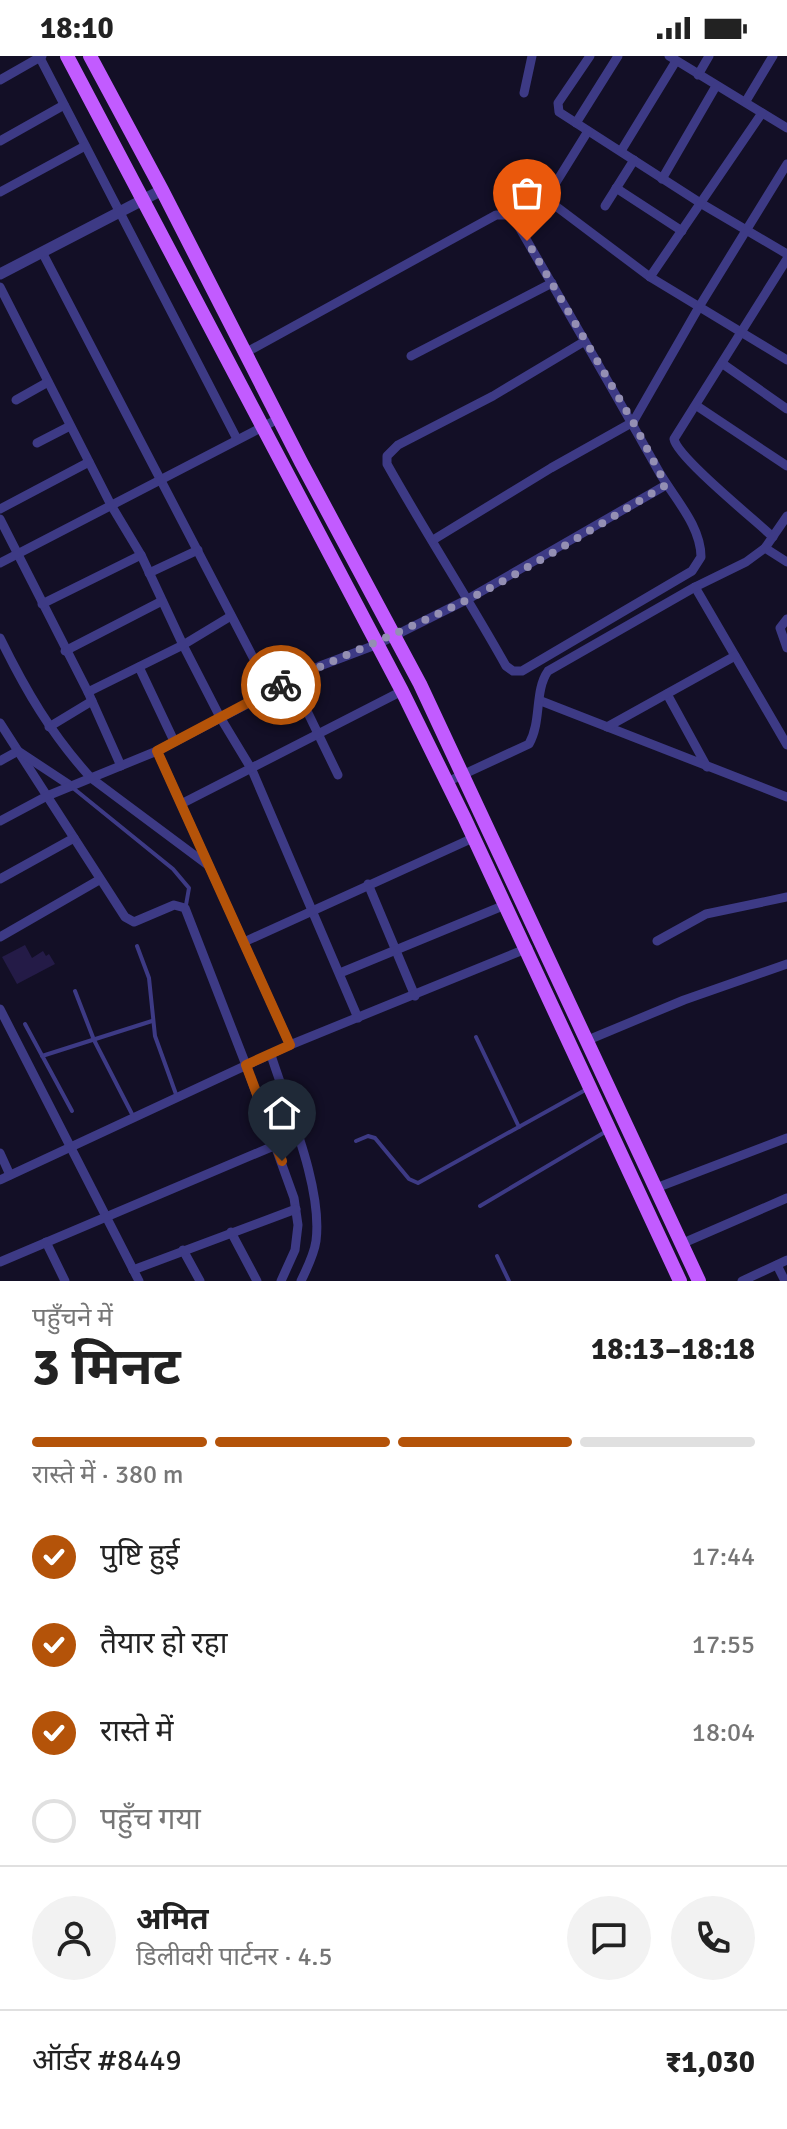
<!DOCTYPE html>
<html lang="hi">
<head>
<meta charset="utf-8">
<style>
	:root { --surface:#fff; --page:#f2f2f2; --text:#222; --muted:#767676; --line:#e0e0e0; --accent:#b45309 }
	body { margin:0; font-family:Signika,"Noto Sans Devanagari",sans-serif; background:var(--page); color:var(--text); height:100vh; display:flex; flex-direction:column; font-size:30px; white-space:nowrap }
	* { box-sizing:border-box; margin:0 }
	p { font-size:26px; color:var(--muted) }
	.icon { flex:none; width:44px; height:44px; fill:none; stroke:currentColor; stroke-width:2; stroke-linecap:round; stroke-linejoin:round }
	.map { position:relative; height:1225px; overflow:hidden }
	.panel { display:flex; flex-direction:column; background:var(--surface); flex:1 }
	.panel>* { flex:none }
	.pin { position:absolute; display:grid; place-items:center; width:68px; height:68px; color:#fff; margin:-82px -34px; border-radius:50% 50% 50% 0; rotate:-45deg; box-shadow:0 0 8px #0007 }
	.pin .icon { rotate:45deg }
	.courier { position:absolute; display:grid; place-items:center; width:80px; height:80px; margin:-40px; border:6px solid #b45309; border-radius:50%; background:#fff; color:#222; box-shadow:0 2px 10px #0007 }
	.summary em { font-style:normal; font-weight:700 }
	.summary div { display:flex; flex-direction:column-reverse }
	.summary { display:flex; align-items:center; justify-content:space-between; height:136px; padding:0 32px }
	h1 { font-size:52px; font-weight:700; line-height:60px }
	.bar { display:grid; grid-template-columns:repeat(4,1fr); gap:12px 8px; align-content:center; height:96px; padding:0 32px }
	.bar i { height:10px; border-radius:6px; background:var(--line) }
	.bar .selected { background:var(--accent) }
	.bar p { grid-column:span 4 }
	.line { display:flex; align-items:center; gap:20px; padding:0 32px; border-top:2px solid var(--line) }
	.line div { flex:1 }
	.round { display:grid; place-items:center; flex:none; width:84px; height:84px; border-radius:42px; background:var(--page) }
	ol { padding:0 32px; list-style:none }
	li { display:flex; align-items:center; gap:24px; height:88px }
	li p { margin-inline-start:auto }
	li .icon { padding:8px; border-radius:50%; background:var(--accent); color:#fff; stroke-width:4 }
	li:last-child { color:var(--muted) }
	li i { width:44px; height:44px; border:4px solid var(--line); border-radius:50% }
	.status { display:flex; justify-content:space-between; align-items:center; height:56px; padding:0 40px; background:var(--surface); direction:ltr }
	.status svg { height:22px; fill:currentColor }
	.map>svg:first-child { display:block }
</style>
</head>
<body>
<div class="status"><b>18:10</b><svg viewBox="0 0 49 12"><path d="M0 12V9h3v3zM5 12V6h3v6zM10 12V3h3v9zM15 12V0h3v12zM26 1h20v11H26zM47 4h2v5h-2z"/></svg></div>
<div class="map">
<svg width="787" height="1225" viewBox="0 0 787 1225">
	<rect width="100%" height="100%" fill="#130f26"/>
	<path fill="#241b47" d="M25,889L32,902L43,895L46,900L49,898L55,908L17,928L2,901Z"/>
	<g fill="none" stroke-linecap="round" stroke-linejoin="round">
		<g stroke="#3d3a85" stroke-width="4">
			<path d="M73,732L173,813L189,832L186,849"/>
			<path d="M137,890L149,922L155,980L177,1041"/>
			<path d="M75,935L94,984L133,1060"/>
			<path d="M25,968L72,1055"/>
			<path d="M476,981L519,1071"/>
			<path d="M42,1000L152,965"/>
			<path d="M356,1085L368,1080L375,1082L409,1123L418,1127L587,1033"/>
			<path d="M480,1150L605,1076"/>
			<path d="M497,1200L509,1225"/>
		</g>
		<g stroke="#3d3a85" stroke-width="9">
			<path d="M39,0L237,383"/>
			<path d="M590,0L558,47L559,56L702,148L787,198"/>
			<path d="M669,0L787,72"/>
			<path d="M698,19L709,0"/>
			<path d="M0,24L42,0"/>
			<path d="M524,37L532,0"/>
			<path d="M746,45L773,0"/>
			<path d="M576,67L618,0"/>
			<path d="M588,75L552,133L550,141L553,148L650,221L787,304"/>
			<path d="M0,85L64,49"/>
			<path d="M621,95L676,5"/>
			<path d="M662,123L716,30"/>
			<path d="M616,132L682,175"/>
			<path d="M0,136L85,90"/>
			<path d="M605,150L634,104"/>
			<path d="M42,196L270,634"/>
			<path d="M650,221L762,57"/>
			<path d="M0,231L111,449L141,499L183,589L220,661L252,714L358,962"/>
			<path d="M245,297L496,159H509L515,164C563,247 611,330 658,414C673,441 701,469 701,501L692,515L522,615H513L506,610C468,542 425,476 387,408V400L398,389L493,340L585,285"/>
			<path d="M411,300L552,227"/>
			<path d="M723,308L787,353"/>
			<path d="M16,344L48,326"/>
			<path d="M697,350L787,410"/>
			<path d="M37,387L70,370"/>
			<path d="M0,453L89,406"/>
			<path d="M0,463L88,636L121,710"/>
			<path d="M773,481C755,464 677,401 674,383L787,203"/>
			<path d="M433,484L551,412L633,366L699,251L787,108"/>
			<path d="M765,492L787,506"/>
			<path d="M0,507L278,363"/>
			<path d="M149,517L198,494"/>
			<path d="M695,531L787,689"/>
			<path d="M42,548L141,499"/>
			<path d="M787,563L780,572L787,592"/>
			<path d="M0,582C26,635 51,678 91,722L209,810"/>
			<path d="M65,595L162,545"/>
			<path d="M139,611L174,685"/>
			<path d="M292,624L338,719"/>
			<path d="M88,636L183,589L231,560"/>
			<path d="M667,638L707,711"/>
			<path d="M541,645L787,741"/>
			<path d="M0,667L125,861L134,866L174,849L185,852L246,1009L294,1142L298,1169L295,1194L281,1225"/>
			<path d="M49,671L92,645"/>
			<path d="M607,671L735,600"/>
			<path d="M157,695L290,989"/>
			<path d="M0,705L18,695L71,730"/>
			<path d="M447,726L529,688C542,665 534,635 548,615L695,531L746,506L765,492L787,460"/>
			<path d="M183,747L402,635"/>
			<path d="M0,765L47,740L157,695L320,610L378,588L468,543L666,429"/>
			<path d="M0,823L74,782"/>
			<path d="M368,828L415,940"/>
			<path d="M0,881L99,824"/>
			<path d="M657,885L706,858L787,841"/>
			<path d="M244,886L473,782"/>
			<path d="M340,917L505,849"/>
			<path d="M0,953L139,1225"/>
			<path d="M588,984L684,944L787,908"/>
			<path d="M271,999C287,1050 323,1131 316,1185C314,1199 307,1212 301,1225"/>
			<path d="M0,1097L10,1119"/>
			<path d="M0,1124L290,989L528,892"/>
			<path d="M656,1132L787,1082"/>
			<path d="M231,1176L257,1225"/>
			<path d="M46,1186L65,1225"/>
			<path d="M681,1188L787,1142"/>
			<path d="M183,1194L200,1225"/>
			<path d="M0,1206L276,1089"/>
			<path d="M777,1209L785,1225"/>
			<path d="M133,1214L296,1153"/>
			<path d="M742,1225L787,1204"/>
		</g>
		<path stroke="#3d3a85" stroke-width="11" d="M0,218L162,134"/>
		<g stroke="#c25bff" stroke-width="14">
			<path d="M67,0L402,635L464,761L680,1225"/>
			<path d="M90,0L162,134L301,406L420,628L699,1225"/>
		</g>
	</g>
	<g fill="none" stroke-linecap="round" stroke-linejoin="round">
		<path stroke="#948fb3" stroke-width="8" stroke-dasharray="0 14.4" d="M281,629C342,600 404,575 465,545C534,510 600,468 666,429L633,366L527,185"/>
		<path stroke="#b45309" stroke-width="10" d="M281,629L157,695L290,989L246,1009L282,1105"/>
	</g>
</svg>
<div class="pin" style="left:527px;top:185px;background:#ea580c"><svg class="icon" aria-label="bag" viewBox="0 0 24 24"><path d="M5 8h14l-1 12H6zM9 8a3 3 0 0 1 6 0"/></svg></div>
<div class="pin" style="left:282px;top:1105px;background:#1f2937"><svg class="icon" aria-label="home" viewBox="0 0 24 24"><path d="M3 11l9-7 9 7M6 9v11h12V9"/></svg></div>
<div class="courier" style="left:281px;top:629px"><svg class="icon" aria-label="bike" viewBox="0 0 24 24"><circle cx="6" cy="16" r="4"/><circle cx="18" cy="16" r="4"/><path d="M6 16l4-8h5l3 8M10 8l3 8H6M13 5h3"/></svg></div>
</div>
<section class="panel">
<div class="summary"><div><h1>3 मिनट</h1><p>पहुँचने में</p></div><em>18:13–18:18</em></div>
<div class="bar"><i class="selected"></i><i class="selected"></i><i class="selected"></i><i></i><p>रास्ते में · 380 m</p></div>
<ol>
<li><svg class="icon" aria-label="check" viewBox="0 0 24 24"><path d="M5 12l5 5 9-10"/></svg>पुष्टि हुई<p>17:44</p></li>
<li><svg class="icon" aria-label="check" viewBox="0 0 24 24"><path d="M5 12l5 5 9-10"/></svg>तैयार हो रहा<p>17:55</p></li>
<li><svg class="icon" aria-label="check" viewBox="0 0 24 24"><path d="M5 12l5 5 9-10"/></svg>रास्ते में<p>18:04</p></li>
<li><i></i>पहुँच गया</li>
</ol>
<div class="line" style="height:144px"><a class="round"><svg class="icon" aria-label="person" viewBox="0 0 24 24"><circle cx="12" cy="8" r="4"/><path d="M4 21q1-7 8-7t8 7"/></svg></a><div><b>अमित</b><p>डिलीवरी पार्टनर · 4.5</p></div><a class="round"><svg class="icon" aria-label="chat" viewBox="0 0 24 24"><path d="M4 5h16v11H9l-5 4z"/></svg></a><a class="round"><svg class="icon" aria-label="phone" viewBox="0 0 24 24"><path d="M5 4h4l2 5-3 2q2 4 5 5l2-3 5 2v4C11 20 4 13 5 4z"/></svg></a></div>
<div class="line" style="height:104px"><div>ऑर्डर #8449</div><b>₹1,030</b></div>
</section>
</body>
</html>
